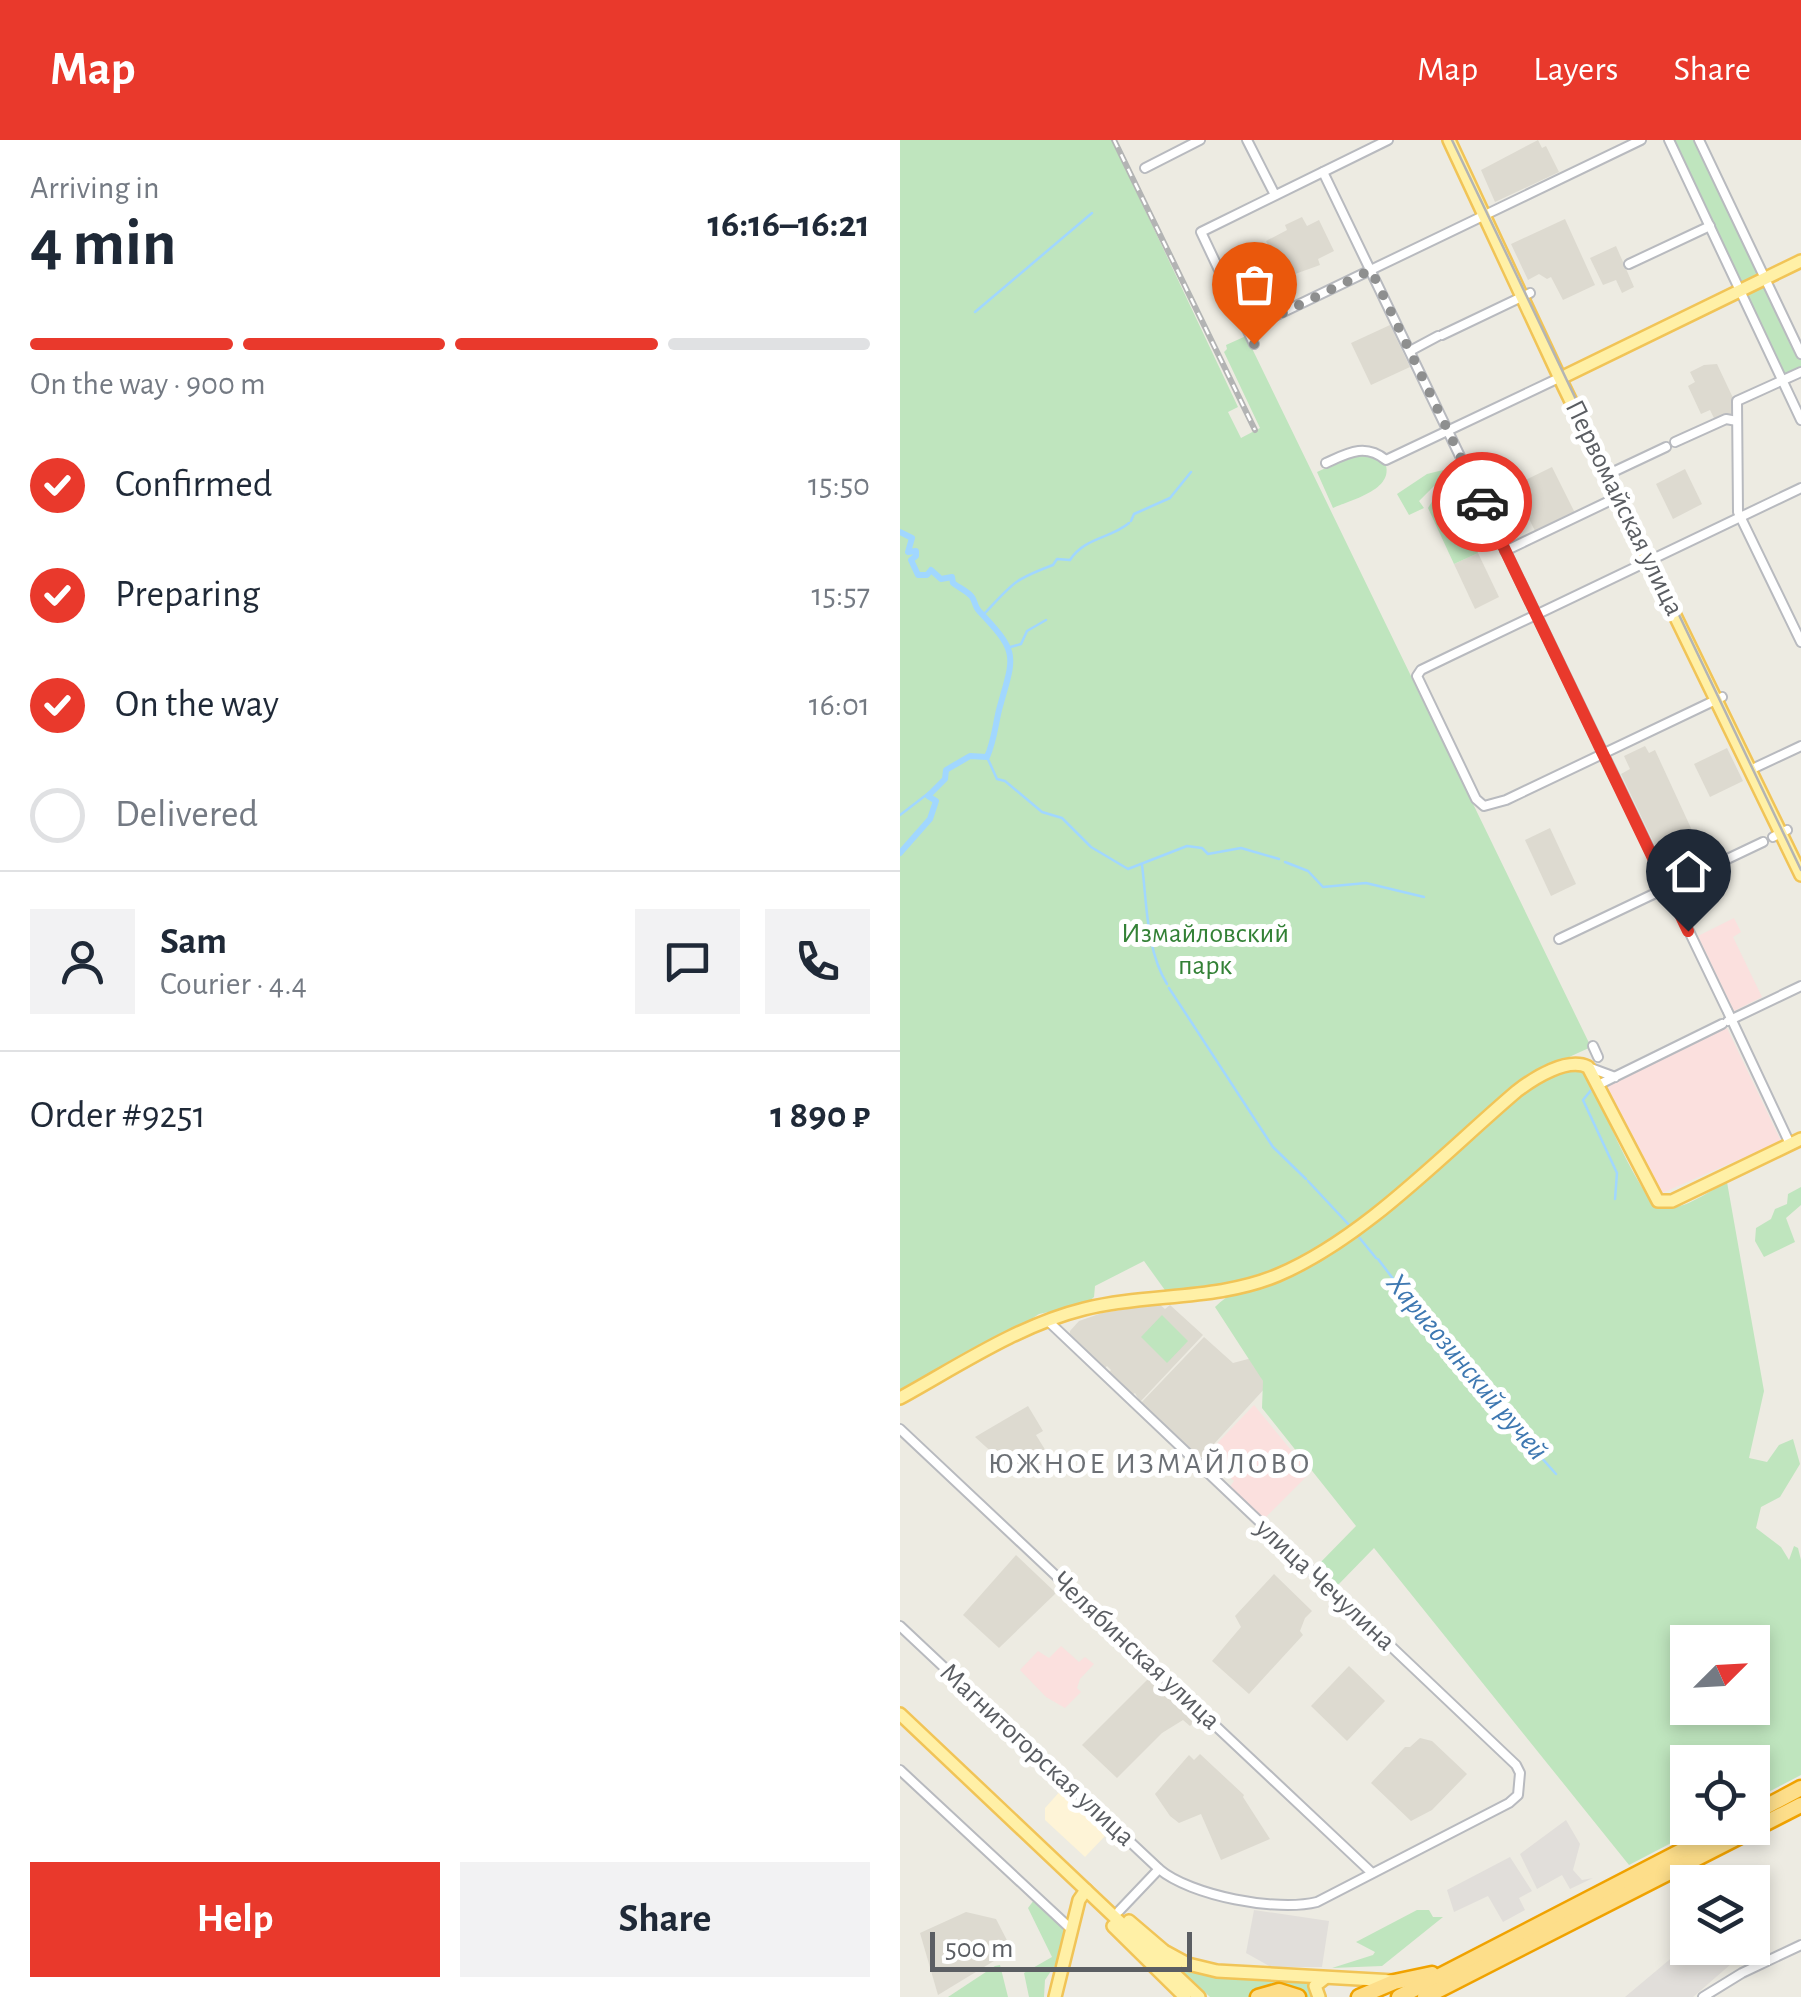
<!DOCTYPE html>
<html lang="en">
<head>
<meta charset="utf-8">
<style>
	:root { --surface:#fff; --page:#f2f2f3; --text:#1f2937; --muted:#747a83; --line:#e0e1e3; --accent:#e9392c }
	body { margin:0; font-family:"Alegreya Sans",sans-serif; background:var(--page); color:var(--text); height:100vh; display:flex; flex-direction:column; font-size:38px; white-space:nowrap }
	* { box-sizing:border-box; margin:0 }
	p { font-size:32px; color:var(--muted) }
	.icon { flex:none; width:55px; height:55px; fill:none; stroke:currentColor; stroke-width:2; stroke-linecap:round; stroke-linejoin:round }
	.map { position:relative; flex:1; overflow:hidden }
	.drawer { display:flex; flex-direction:column; background:var(--surface); width:900px }
	.drawer>* { flex:none }
	.needle { width:65px; rotate:66deg }
	.controls { position:absolute; left:770px; top:1485px; display:grid; gap:20px }
	.controls a { display:grid; place-items:center; width:100px; height:100px; border-radius:0px; background:var(--surface); box-shadow:0 5px 15px #0003; font-size:50px }
	.scale { position:absolute; left:30px; bottom:25px; width:262px; box-sizing:border-box; padding-left:10px; border:5px solid #5b5e63; border-top:0; font-size:28px; line-height:35px; white-space:nowrap; color:#5b5e63; -webkit-text-stroke:8px #fff; paint-order:stroke }
	.pin { position:absolute; display:grid; place-items:center; width:85px; height:85px; color:#fff; margin:-102px -42px; border-radius:50% 50% 50% 0; rotate:-45deg; box-shadow:0 0 10px #0007 }
	.pin .icon { rotate:45deg }
	.courier { position:absolute; display:grid; place-items:center; width:100px; height:100px; margin:-50px; border:8px solid #e9392c; border-radius:50%; background:#fff; color:#222; box-shadow:0 2px 12px #0007 }
	.summary em { font-style:normal; font-weight:700 }
	.summary div { display:flex; flex-direction:column-reverse }
	.summary { display:flex; align-items:center; justify-content:space-between; height:170px; padding:0 30px }
	h1 { font-size:65px; font-weight:700; line-height:75px }
	.bar { display:grid; grid-template-columns:repeat(4,1fr); gap:15px 10px; align-content:center; height:120px; padding:0 30px }
	.bar i { height:12px; border-radius:8px; background:var(--line) }
	.bar .current { background:var(--accent) }
	.bar p { grid-column:span 4 }
	.line { display:flex; align-items:center; gap:25px; padding:0 30px; border-top:2px solid var(--line) }
	.line div { flex:1 }
	.round { display:grid; place-items:center; flex:none; width:105px; height:105px; border-radius:0px; background:var(--page) }
	ol { padding:0 30px; list-style:none }
	li { display:flex; align-items:center; gap:30px; height:110px }
	li p { margin-inline-start:auto }
	li .icon { padding:10px; border-radius:50%; background:var(--accent); color:#fff; stroke-width:4 }
	li:last-child { color:var(--muted) }
	li i { width:55px; height:55px; border:5px solid var(--line); border-radius:50% }
	.primary-button { display:flex; gap:20px; margin-top:auto; padding:20px 30px }
	.primary-button a { flex:1; height:115px; border-radius:0px; background:var(--accent); color:#fff; font-size:40px; font-weight:700; line-height:115px; text-align:center }
	.primary-button a+a { background:var(--page); color:var(--text) }
	header { display:flex; align-items:center; gap:60px; box-sizing:border-box; height:140px; padding:0 50px; background:var(--accent); color:#fff }
	header strong { font-size:48px }
	nav { display:flex; gap:55px; margin-inline-start:auto; font-size:35px }
	main { display:flex; flex:1; min-height:0 }
	.map>svg:first-child { display:block }
</style>
</head>
<body>
<header>
<strong>Map</strong>
<nav><a>Map</a><a>Layers</a><a>Share</a></nav>
</header>
<main>
<section class="drawer">
<div class="summary"><div><h1>4 min</h1><p>Arriving in</p></div><em>16:16–16:21</em></div>
<div class="bar"><i class="current"></i><i class="current"></i><i class="current"></i><i></i><p>On the way · 900 m</p></div>
<ol>
<li><svg class="icon" aria-label="check" viewBox="0 0 24 24"><path d="M5 12l5 5 9-10"/></svg>Confirmed<p>15:50</p></li>
<li><svg class="icon" aria-label="check" viewBox="0 0 24 24"><path d="M5 12l5 5 9-10"/></svg>Preparing<p>15:57</p></li>
<li><svg class="icon" aria-label="check" viewBox="0 0 24 24"><path d="M5 12l5 5 9-10"/></svg>On the way<p>16:01</p></li>
<li><i></i>Delivered</li>
</ol>
<div class="line" style="height:180px"><a class="round"><svg class="icon" aria-label="person" viewBox="0 0 24 24"><circle cx="12" cy="8" r="4"/><path d="M4 21q1-7 8-7t8 7"/></svg></a><div><b>Sam</b><p>Courier · 4.4</p></div><a class="round"><svg class="icon" aria-label="chat" viewBox="0 0 24 24"><path d="M4 5h16v11H9l-5 4z"/></svg></a><a class="round"><svg class="icon" aria-label="phone" viewBox="0 0 24 24"><path d="M5 4h4l2 5-3 2q2 4 5 5l2-3 5 2v4C11 20 4 13 5 4z"/></svg></a></div>
<div class="line" style="height:130px"><div>Order #9251</div><b>1 890 ₽</b></div>
<div class="primary-button"><a>Help</a><a>Share</a></div>
</section>
<div class="map">
<svg width="901" height="1857" viewBox="0 0 901 1857">
	<rect width="100%" height="100%" fill="#edebe2"/>
	<path fill="#fef4d7" d="M162,1649L205,1688L207,1694L185,1717L145,1680V1668Z"/>
	<g fill="#e1deda">
		<path d="M666,1680L680,1704L673,1730L682,1740L693,1738L670,1749L662,1735L637,1749L620,1714Z"/>
		<path d="M610,1717L632,1751L619,1758L625,1770L603,1782L588,1756L554,1772L547,1750Z"/>
		<path d="M354,1770L429,1781L422,1827H371L346,1813Z"/>
		<path d="M787,1805L788,1808H814L831,1824L793,1857H725Z"/>
	</g>
	<g fill="#dddad0">
		<path d="M638,0L642,8L646,6L659,32L595,62L581,30Z"/>
		<path d="M402,77L407,86L419,80L434,111L418,119L420,125L384,138L366,101L387,90L385,85Z"/>
		<path d="M665,79L695,145L663,160L651,137L647,139L639,134L628,140L611,104Z"/>
		<path d="M716,106L734,147L722,153L716,140L703,145L690,118Z"/>
		<path d="M490,185L510,227L471,245L451,203Z"/>
		<path d="M817,224L834,260V277L815,280L810,270L801,274L788,246L795,242L790,232L804,225Z"/>
		<path d="M652,327L675,373L636,393L613,346Z"/>
		<path d="M785,329L802,364L773,379L756,344Z"/>
		<path d="M578,413L599,457L575,469L554,424Z"/>
		<path d="M745,606L749,613L755,610L802,712L798,726L771,739L721,634L730,629L724,616Z"/>
		<path d="M827,608L843,641L810,657L794,624Z"/>
		<path d="M650,688L676,744L651,756L625,700Z"/>
		<path d="M259,1164L265,1169L270,1165L303,1195L240,1262L235,1253L232,1255L208,1234L211,1230L207,1226L204,1229L170,1198V1191L179,1181L202,1173Z"/>
		<path d="M304,1197L333,1223L352,1218L366,1247L302,1317L297,1318L240,1264Z"/>
		<path d="M128,1266L143,1291L136,1295L149,1316L117,1335L75,1297Z"/>
		<path d="M116,1415L156,1453L99,1508L63,1475Z"/>
		<path d="M374,1434L412,1471L405,1478L400,1491L403,1495L349,1554L312,1521L341,1487L335,1476Z"/>
		<path d="M449,1526L485,1561L447,1601L411,1566Z"/>
		<path d="M248,1539L294,1582L290,1586L283,1580L262,1593L217,1638L182,1605Z"/>
		<path d="M520,1598L532,1601L567,1634L532,1670L511,1681L471,1643L505,1607H510Z"/>
		<path d="M300,1614L344,1655L343,1657L370,1699L321,1720L301,1674L279,1683L270,1676L255,1654L289,1615L294,1620Z"/>
		<path d="M66,1772L96,1779L112,1810L38,1855L20,1793Z"/>
	</g>
	<g fill="#fbe0de">
		<path d="M834,778L841,792L833,797L862,857L834,871L798,796Z"/>
		<path d="M827,888L881,1001L760,1054L705,947Z"/>
		<path d="M354,1265L410,1333L363,1380L329,1348L334,1341L321,1329L315,1335L300,1321Z"/>
		<path d="M161,1506L179,1522L185,1517L194,1524L180,1539L177,1548L181,1552L165,1568L146,1557L120,1530L138,1511L149,1518Z"/>
	</g>
	<g fill="#bfe5be" fill-rule="evenodd">
		<path d="M0,0H212L338,267L328,272L341,298L360,288L324,212L327,209L326,205L346,196L691,907L667,918L596,963L594,962L489,1058L419,1110L354,1141L267,1153L244,1121L195,1146L194,1157L186,1164L139,1174L103,1198L0,1251Z"/>
		<path d="M772,0H798L862,135L841,146Z"/>
		<path d="M864,145L901,218V229L884,237L846,154Z"/>
		<path d="M458,313L484,320C498,349 453,359 433,368L417,332Z"/>
		<path d="M543,330L545,340L578,413L554,424L528,368L545,341L538,348L534,346L519,361L524,368L509,375L497,354L527,334Z"/>
		<path d="M682,929C698,952 740,1065 763,1068C783,1071 809,1051 827,1042L864,1251L849,1318L867,1322L879,1305L893,1299L900,1324L880,1357L861,1367L856,1388L881,1407L889,1420L894,1406L898,1408L901,1420V1635L853,1660L852,1622H788V1688H800L729,1725L474,1408L437,1446L416,1427L456,1386L362,1268L363,1241L315,1167C340,1140 399,1132 433,1112C490,1071 618,932 682,929ZM788,1502H852V1568H788Z"/>
		<path d="M901,1047V1065L886,1078L895,1102L864,1117L855,1101L856,1088L871,1079L875,1069L887,1064L888,1054Z"/>
		<path d="M262,1175L288,1201L267,1223L241,1197Z"/>
		<path d="M134,1760L161,1786L166,1795L161,1816L145,1840L144,1857H129L124,1833L152,1817L128,1768Z"/>
		<path d="M517,1770H529L533,1777H543L482,1826L432,1828L473,1815L475,1812L456,1802Z"/>
		<path d="M100,1825L108,1857H48L95,1826Z"/>
		<path d="M279,1828L413,1839L417,1857H310Z"/>
	</g>
	<g fill="none" stroke-linecap="round" stroke-linejoin="round">
		<g stroke="#a1d7ff" stroke-width="2.5">
			<path d="M75,172L192,73"/>
			<path d="M231,381L234,374L270,358L291,332"/>
			<path d="M84,474C113,443 113,440 153,425L157,419L170,420C185,397 210,399 229,383"/>
			<path d="M107,508L121,504L127,491L146,480"/>
			<path d="M87,617L97,639L105,641L142,672L162,678L191,707L228,729L287,706L302,708L308,714L341,708L379,719"/>
			<path d="M0,675L30,652"/>
			<path d="M385,722L408,731L423,747L466,743L524,757"/>
			<path d="M242,725C247,763 246,810 267,844"/>
			<path d="M269,848L373,1007L406,1039"/>
			<path d="M692,949L683,960L717,1033L715,1059"/>
			<path d="M408,1041L450,1086"/>
			<path d="M458,1096L476,1118"/>
			<path d="M478,1119L558,1224L656,1334"/>
		</g>
		<path stroke="#a1d7ff" stroke-width="6" d="M0,392L12,398L8,412L16,411V416L11,420L18,435H27L31,430L41,439L52,437L53,443C58,447 69,452 72,457C75,461 75,467 79,471C120,514 114,515 99,570C95,587 94,601 87,617L70,616L46,630L45,639L28,656L36,661L30,679L0,713"/>
		<defs>
			<g id="minor">
				<path d="M347,0L375,55"/>
				<path d="M769,0L901,280"/>
				<path d="M799,0L901,214"/>
				<path d="M245,28L300,0"/>
				<path d="M423,32L827,870"/>
				<path d="M729,124L810,86"/>
				<path d="M348,189L741,0"/>
				<path d="M542,195L630,153"/>
				<path d="M354,204L301,92L488,0"/>
				<path d="M510,211L538,196"/>
				<path d="M901,232L837,261L838,372L901,502"/>
				<path d="M775,302L826,279L837,281"/>
				<path d="M426,323C448,313 465,303 486,320L661,237"/>
				<path d="M713,332L766,307"/>
				<path d="M605,411L724,354"/>
				<path d="M822,557L606,660L584,666L576,659L517,536L521,530L550,516L901,348"/>
				<path d="M850,630L901,606"/>
				<path d="M873,697L887,690"/>
				<path d="M659,799L863,702"/>
				<path d="M828,872L890,1004"/>
				<path d="M828,881L901,846"/>
				<path d="M693,906L698,917"/>
				<path d="M688,927L715,937"/>
				<path d="M698,945L822,884"/>
				<path d="M0,1289L472,1733"/>
				<path d="M0,1486L259,1729C291,1756 377,1772 417,1762L609,1663L618,1655L620,1633L616,1625L148,1181"/>
				<path d="M0,1630L172,1790"/>
				<path d="M219,1771L259,1729"/>
				<path d="M803,1857L842,1833L901,1805"/>
			</g>
			<g id="major">
				<path d="M549,0L664,247L901,735"/>
				<path d="M667,235L901,121"/>
				<path d="M0,1258C58,1226 119,1185 184,1169C248,1153 316,1161 378,1135C465,1098 544,1013 617,951C634,938 667,917 688,927L758,1061H772L901,999"/>
				<path d="M0,1574L299,1857"/>
				<path d="M229,1781L263,1810L276,1828"/>
				<path d="M213,1786L285,1857"/>
				<path d="M266,1812L288,1824L317,1831L494,1841"/>
				<path d="M155,1857L179,1760L186,1750"/>
				<path d="M419,1857L415,1846L425,1838"/>
			</g>
			<g id="highway">
				<path d="M852,1674L901,1648"/>
				<path d="M358,1857L379,1851L398,1857"/>
				<path d="M459,1857L494,1842L532,1834"/>
				<path d="M499,1857L826,1688"/>
				<path d="M525,1857L901,1665"/>
			</g>
		</defs>
		<use href="#minor" stroke="#b8babf" stroke-width="12"/>
		<use href="#major" stroke="#f1c457" stroke-width="16"/>
		<use href="#highway" stroke="#f0a200" stroke-width="19"/>
		<use href="#minor" stroke="#fff" stroke-width="8"/>
		<use href="#major" stroke="#fff0a6" stroke-width="11"/>
		<use href="#highway" stroke="#fdde8a" stroke-width="14"/>
		<path stroke="#b3b4b4" stroke-width="2.5" d="M552,0L901,730"/>
		<defs>
			<path id="rail" d="M214,0L355,290"/>
		</defs>
		<use href="#rail" stroke="#b3b4b4" stroke-width="6"/>
		<use href="#rail" stroke="#fff" stroke-width="2.5" stroke-dasharray="8" stroke-linecap="butt"/>
	</g>
	<g fill="none" stroke-linecap="round" stroke-linejoin="round">
		<path stroke="#8e8f8f" stroke-width="10" stroke-dasharray="0 18" d="M354,204L348,190L471,130L582,362"/>
		<path stroke="#e9392c" stroke-width="12" d="M582,362L788,791"/>
	</g>
	<g text-anchor="middle" dominant-baseline="central" stroke-width="10" stroke-linejoin="round" paint-order="stroke">
		<g font-size="28" fill="#5b5e63" stroke="#fff">
			<text transform="translate(724 368) rotate(64)">Первомайская улица</text>
			<text transform="translate(425 1445) rotate(43)">улица Чечулина</text>
			<text transform="translate(236 1511) rotate(43)">Челябинская улица</text>
			<text transform="translate(137 1615) rotate(43)">Магнитогорская улица</text>
		</g>
		<g font-size="28" fill="#338136" stroke="#fff">
			<text x="305" y="794">Измайловский<tspan x="305" dy="32">парк</tspan></text>
		</g>
		<g font-size="30" font-style="italic" fill="#3e78b1" stroke="#fff">
			<text transform="translate(567 1227) rotate(50)">Харигозинский ручей</text>
		</g>
		<g font-size="30" letter-spacing="2.5" fill="#6c7075" stroke="#fff">
			<text x="250" y="1324">ЮЖНОЕ ИЗМАЙЛОВО</text>
		</g>
	</g>
</svg>
<div class="controls">
<a><svg class="needle" viewBox="-14 -14 28 28"><path d="M0-13l5 13h-10z" fill="#e53935"/><path d="M0 13l5-13h-10z" fill="#747a83"/></svg></a>
<a><svg class="icon" aria-label="locate" viewBox="0 0 24 24"><circle cx="12" cy="12" r="6"/><path d="M12 2v4M12 18v4M2 12h4M18 12h4"/></svg></a>
<a><svg class="icon" aria-label="layers" viewBox="0 0 24 24"><path d="M12 4l9 5-9 5-9-5zM3 14l9 5 9-5"/></svg></a>
</div>
<div class="scale">500 m</div>
<div class="pin" style="left:354px;top:204px;background:#ea580c"><svg class="icon" aria-label="bag" viewBox="0 0 24 24"><path d="M5 8h14l-1 12H6zM9 8a3 3 0 0 1 6 0"/></svg></div>
<div class="pin" style="left:788px;top:791px;background:#1f2937"><svg class="icon" aria-label="home" viewBox="0 0 24 24"><path d="M3 11l9-7 9 7M6 9v11h12V9"/></svg></div>
<div class="courier" style="left:582px;top:362px"><svg class="icon" aria-label="car" viewBox="0 0 24 24"><path d="M5 17H2v-5l4-1 3-4h7l3 4 3 1v5h-3M9 17h6M6 11h13"/><circle cx="7" cy="17" r="2"/><circle cx="17" cy="17" r="2"/></svg></div>
</div>
</main>
</body>
</html>
